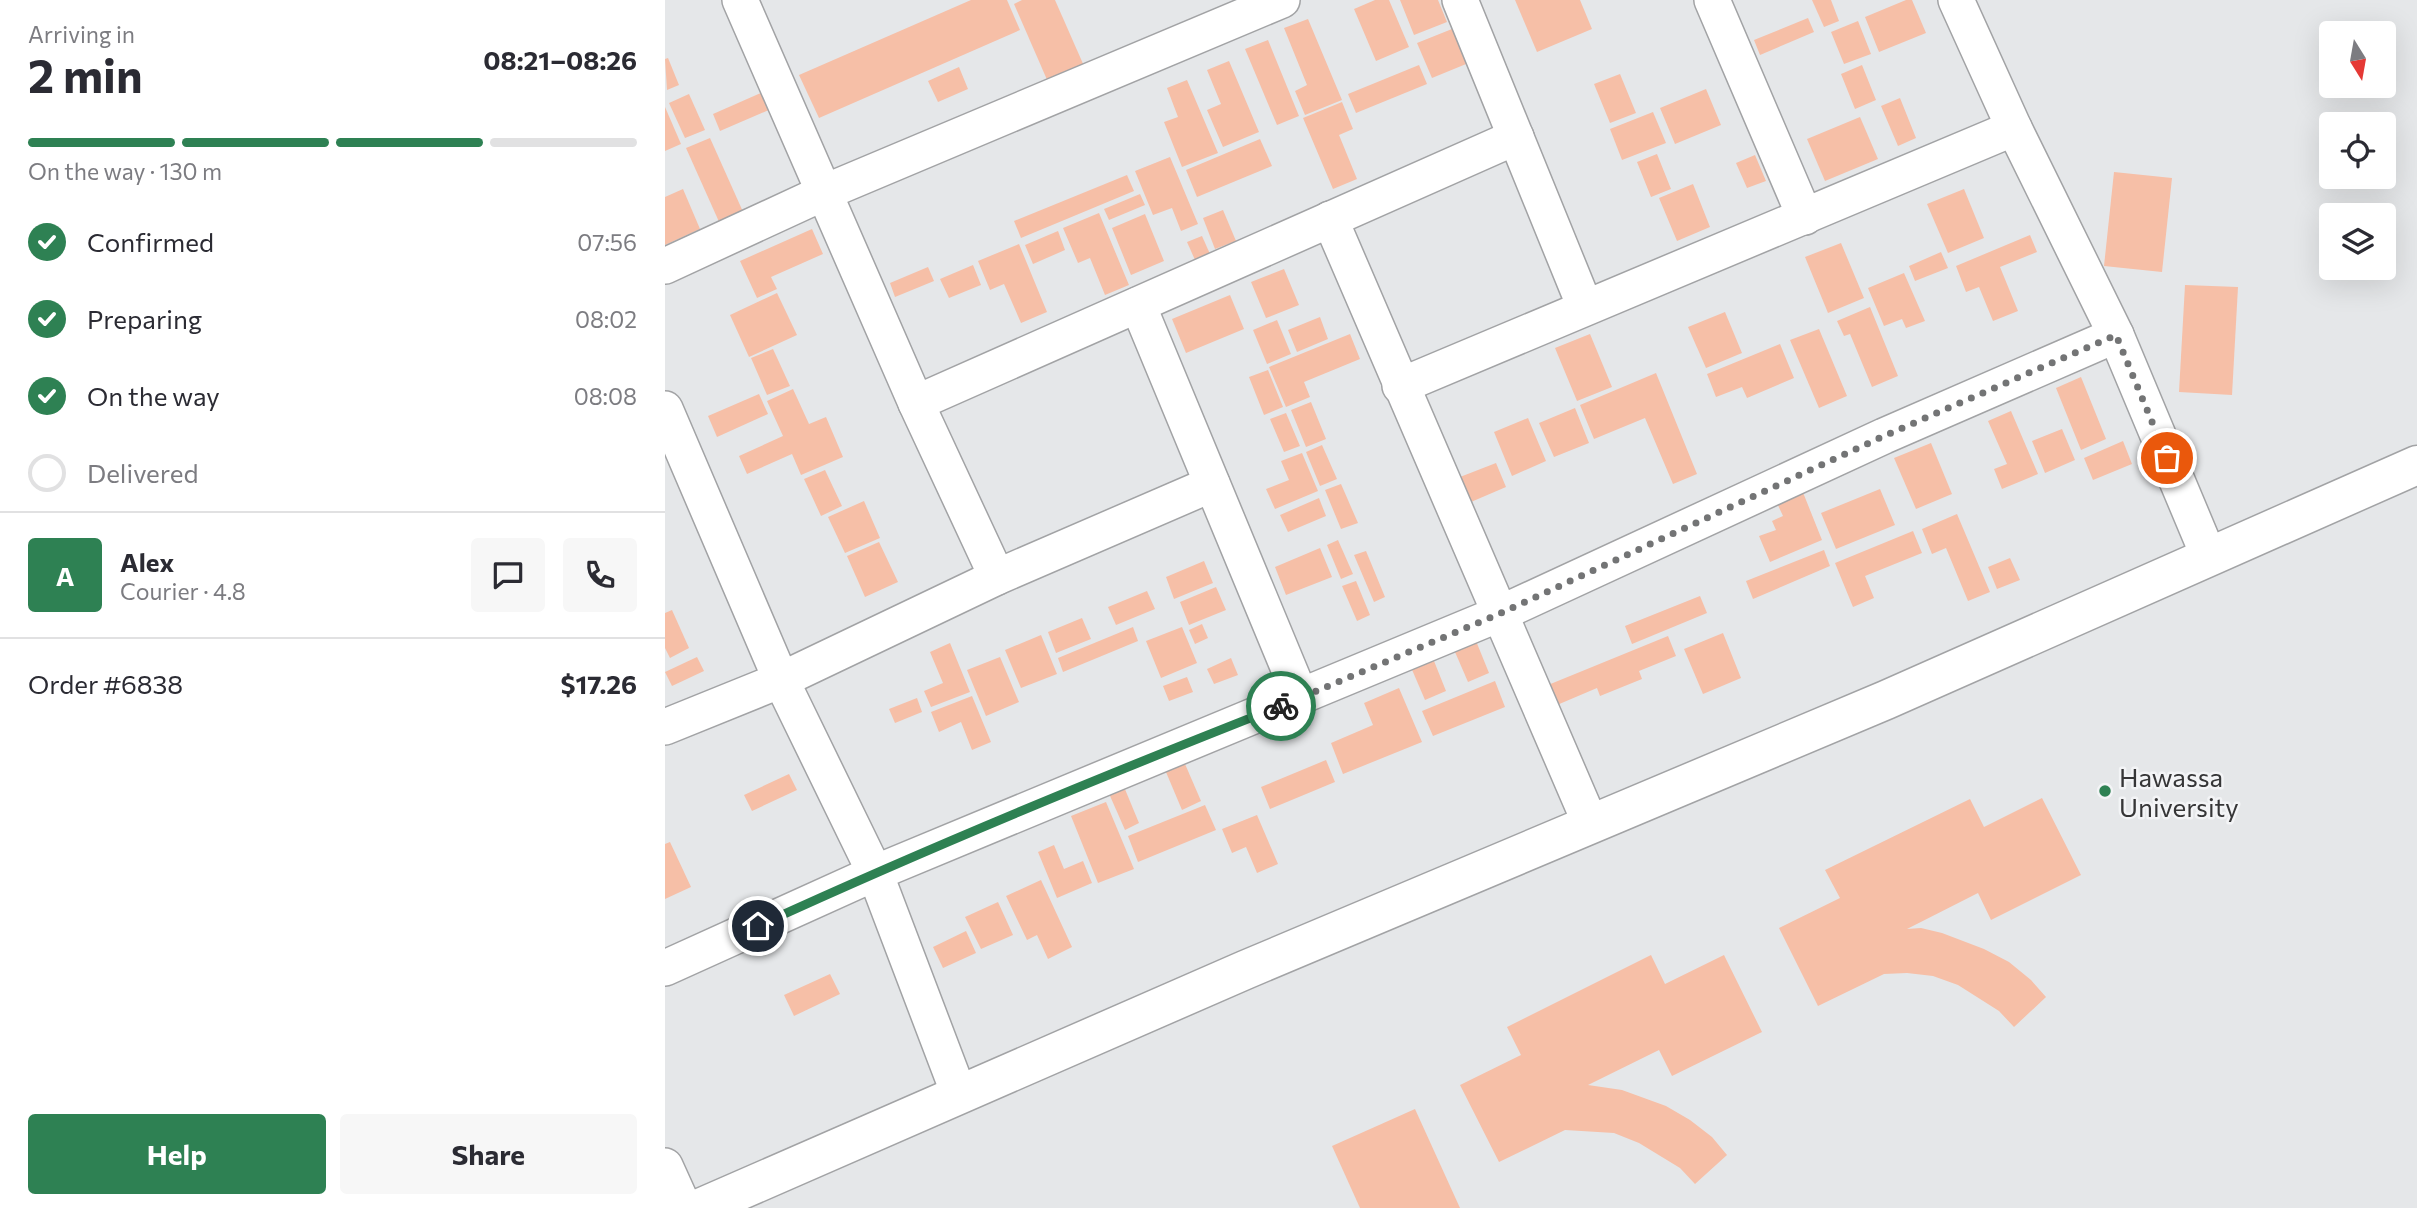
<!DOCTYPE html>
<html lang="en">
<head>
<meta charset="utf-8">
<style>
	:root { --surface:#fff; --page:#f7f7f7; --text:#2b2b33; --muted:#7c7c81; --line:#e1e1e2; --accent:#2e8153 }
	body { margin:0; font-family:Commissioner,sans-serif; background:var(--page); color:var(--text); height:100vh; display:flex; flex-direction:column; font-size:26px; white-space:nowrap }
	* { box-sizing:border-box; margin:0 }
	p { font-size:23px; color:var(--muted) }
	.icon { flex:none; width:38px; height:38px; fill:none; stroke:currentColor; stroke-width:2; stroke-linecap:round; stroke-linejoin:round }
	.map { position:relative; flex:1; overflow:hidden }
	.drawer { display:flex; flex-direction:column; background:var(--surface); width:665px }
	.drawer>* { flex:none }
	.needle { width:46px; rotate:169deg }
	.controls { position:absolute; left:1654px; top:21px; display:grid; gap:14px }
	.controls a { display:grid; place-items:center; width:77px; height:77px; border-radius:7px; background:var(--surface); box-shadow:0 7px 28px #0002; font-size:35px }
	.pin { position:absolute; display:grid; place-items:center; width:60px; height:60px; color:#fff; margin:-30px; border:4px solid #fff; border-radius:50%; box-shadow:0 2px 7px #0007 }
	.courier { position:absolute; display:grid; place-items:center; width:70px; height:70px; margin:-35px; border:5px solid #2e8153; border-radius:50%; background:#fff; color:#222; box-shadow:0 2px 9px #0007 }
	.headline em { font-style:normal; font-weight:700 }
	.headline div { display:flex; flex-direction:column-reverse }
	.headline { display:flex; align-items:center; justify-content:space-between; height:119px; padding:0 28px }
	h1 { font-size:46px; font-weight:700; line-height:52px }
	.bar { display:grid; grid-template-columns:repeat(4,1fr); gap:10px 7px; align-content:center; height:84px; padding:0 28px }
	.bar i { height:9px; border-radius:5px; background:var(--line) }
	.bar .current { background:var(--accent) }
	.bar p { grid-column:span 4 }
	.line { display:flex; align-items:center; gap:18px; padding:0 28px; border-top:2px solid var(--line) }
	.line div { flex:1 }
	.round { display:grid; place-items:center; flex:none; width:74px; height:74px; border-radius:7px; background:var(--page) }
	ol { padding:0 28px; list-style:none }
	li { display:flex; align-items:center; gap:21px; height:77px }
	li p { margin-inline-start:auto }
	li .icon { padding:7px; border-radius:50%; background:var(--accent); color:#fff; stroke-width:4 }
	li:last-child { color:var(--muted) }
	li i { width:38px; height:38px; border:4px solid var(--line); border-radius:50% }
	.cta { display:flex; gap:14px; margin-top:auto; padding:14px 28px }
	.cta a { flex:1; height:80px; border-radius:7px; background:var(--accent); color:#fff; font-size:28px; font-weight:700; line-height:80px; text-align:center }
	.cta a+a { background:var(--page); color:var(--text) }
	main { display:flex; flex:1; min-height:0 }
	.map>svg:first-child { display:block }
</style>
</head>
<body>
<main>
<section class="drawer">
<div class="headline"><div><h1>2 min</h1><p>Arriving in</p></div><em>08:21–08:26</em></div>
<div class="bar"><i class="current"></i><i class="current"></i><i class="current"></i><i></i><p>On the way · 130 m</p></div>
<ol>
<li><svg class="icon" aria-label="check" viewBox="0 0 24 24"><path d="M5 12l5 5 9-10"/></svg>Confirmed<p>07:56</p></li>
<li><svg class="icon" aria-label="check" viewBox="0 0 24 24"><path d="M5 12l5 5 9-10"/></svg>Preparing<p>08:02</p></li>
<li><svg class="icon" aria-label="check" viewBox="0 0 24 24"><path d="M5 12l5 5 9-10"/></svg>On the way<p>08:08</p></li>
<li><i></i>Delivered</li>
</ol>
<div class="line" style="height:126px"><b class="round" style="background:var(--accent);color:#fff">A</b><div><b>Alex</b><p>Courier · 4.8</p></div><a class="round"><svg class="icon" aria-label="chat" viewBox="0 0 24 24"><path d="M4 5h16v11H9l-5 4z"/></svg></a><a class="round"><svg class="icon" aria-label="phone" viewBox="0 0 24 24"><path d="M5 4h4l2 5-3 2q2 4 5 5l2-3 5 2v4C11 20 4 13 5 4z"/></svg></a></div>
<div class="line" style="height:91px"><div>Order #6838</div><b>$17.26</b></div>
<div class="cta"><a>Help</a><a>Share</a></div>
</section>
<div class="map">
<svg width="1752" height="1208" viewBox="0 0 1752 1208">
	<rect width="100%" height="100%" fill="#e5e7e9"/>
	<g fill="#f6bfa7">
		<path d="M306,0H342L355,30L154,118L134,75Z"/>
		<path d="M357,0H390L419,66L383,82L349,4Z"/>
		<path d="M710,0H724L744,47L711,61L689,9Z"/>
		<path d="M735,0H773L782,22L749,35Z"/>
		<path d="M850,0H915L927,29L872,52Z"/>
		<path d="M1147,0H1166L1174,21L1159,27Z"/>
		<path d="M1241,0H1247L1261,33L1214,52L1200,17Z"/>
		<path d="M1143,18L1149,32L1095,55L1089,40Z"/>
		<path d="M643,19L677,100L640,115L630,91L642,85L619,28Z"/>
		<path d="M1193,21L1206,54L1179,64L1166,32Z"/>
		<path d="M792,27L806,62L767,78L752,43Z"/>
		<path d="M603,40L634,116L612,125L580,49Z"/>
		<path d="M3,58L14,85L2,90L0,59Z"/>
		<path d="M564,61L594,132L558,147L542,110L556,104L542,70Z"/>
		<path d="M754,65L762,84L691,113L683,94Z"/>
		<path d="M1197,65L1211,100L1190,109L1176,74Z"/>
		<path d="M294,67L303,89L273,102L263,81Z"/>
		<path d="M955,74L971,113L945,123L929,84Z"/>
		<path d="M522,80L553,153L517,167L499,122L513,117L502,88Z"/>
		<path d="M1041,89L1056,125L1010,144L995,108Z"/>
		<path d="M98,92L106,109L55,131L48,114Z"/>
		<path d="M24,94L40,130L20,138L4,103Z"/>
		<path d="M1235,98L1251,138L1233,146L1216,106Z"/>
		<path d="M677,102L688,129L674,135L692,179L668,189L638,118Z"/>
		<path d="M0,107L16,144L0,151Z"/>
		<path d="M988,112L1001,143L957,160L945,129Z"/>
		<path d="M1195,117L1213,159L1160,181L1142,139Z"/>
		<path d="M45,138L79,214L55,224L21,148Z"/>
		<path d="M595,139L607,166L532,197L521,170Z"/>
		<path d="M992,154L1006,189L986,197L972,162Z"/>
		<path d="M1090,155L1101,181L1082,188L1071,163Z"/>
		<path d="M505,157L533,224L516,231L507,208L488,215L470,171Z"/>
		<path d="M1449,172L1507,178L1497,272L1439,266Z"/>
		<path d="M462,175L469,191L356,238L349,221Z"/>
		<path d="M1028,184L1045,227L1012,241L994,198Z"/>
		<path d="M18,189L35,229L0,245V197Z"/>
		<path d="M1299,189L1319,238L1283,253L1262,204Z"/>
		<path d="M475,194L480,205L444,220L439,209Z"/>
		<path d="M558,210L571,241L550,249L538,218Z"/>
		<path d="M434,213L464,285L440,295L425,258L413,263L398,228Z"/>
		<path d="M480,214L499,261L466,275L447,228Z"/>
		<path d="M147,229L158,254L106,277L112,289L92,298L75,261Z"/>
		<path d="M393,231L400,250L368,264L360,245Z"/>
		<path d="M1365,235L1372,252L1335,267L1353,311L1328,321L1314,287L1301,292L1291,266Z"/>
		<path d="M537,236L545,254L530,260L522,242Z"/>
		<path d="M1176,243L1199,298L1163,313L1140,257Z"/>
		<path d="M354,244L382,312L356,323L339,284L325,290L313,261Z"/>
		<path d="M1276,252L1283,268L1250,281L1244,266Z"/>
		<path d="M308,265L316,285L284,298L275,279Z"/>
		<path d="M263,267L269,281L230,297L225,283Z"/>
		<path d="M619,269L634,305L601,318L586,282Z"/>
		<path d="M1239,273L1260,321L1241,328L1237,319L1219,326L1203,288Z"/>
		<path d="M1520,285L1573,287L1567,395L1514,392Z"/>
		<path d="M112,293L132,335L84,357L65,315Z"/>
		<path d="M565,295L579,329L521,353L507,319Z"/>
		<path d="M1205,307L1233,376L1207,387L1185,334L1179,336L1172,321Z"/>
		<path d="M1060,312L1077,353L1041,368L1023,327Z"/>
		<path d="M655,317L663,339L632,352L623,330Z"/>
		<path d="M612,320L626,354L602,364L588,330Z"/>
		<path d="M1154,329L1182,396L1154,408L1125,340Z"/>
		<path d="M685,334L695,359L639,382L645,397L621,407L604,367Z"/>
		<path d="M925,334L947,387L912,401L890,348Z"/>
		<path d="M1115,344L1129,378L1082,398L1077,387L1051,397L1042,374Z"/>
		<path d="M108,349L125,386L102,395L86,358Z"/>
		<path d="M603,370L618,407L599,415L584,377Z"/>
		<path d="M991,373L1032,474L1008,484L980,418L929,439L915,405Z"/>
		<path d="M1416,377L1441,439L1416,450L1391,388Z"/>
		<path d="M128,389L144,424L161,417L178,457L136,475L127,454L82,474L74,456L118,436L102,401Z"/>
		<path d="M94,394L103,414L52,437L43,416Z"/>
		<path d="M646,402L661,439L641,447L626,410Z"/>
		<path d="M910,408L924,443L889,457L874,423Z"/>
		<path d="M1346,411L1373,474L1337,489L1329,469L1342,464L1323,421Z"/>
		<path d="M621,413L635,446L619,452L605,419Z"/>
		<path d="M863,418L881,461L847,476L829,432Z"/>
		<path d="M1397,429L1410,460L1380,473L1367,441Z"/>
		<path d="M1458,441L1467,464L1428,480L1419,458Z"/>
		<path d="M1266,443L1287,494L1251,509L1229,458Z"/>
		<path d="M657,445L672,479L655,486L641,452Z"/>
		<path d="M637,453L653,491L610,509L601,489L624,480L616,461Z"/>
		<path d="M831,463L841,487L806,502L795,477Z"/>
		<path d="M160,470L177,506L156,516L139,479Z"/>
		<path d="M676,484L693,523L676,529L660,490Z"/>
		<path d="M1215,489L1230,525L1171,549L1156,513Z"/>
		<path d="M1137,490L1157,540L1105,562L1094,536L1111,530L1107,521L1118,516L1111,501Z"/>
		<path d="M654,498L661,516L623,532L615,515Z"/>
		<path d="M199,501L215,538L180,553L163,517Z"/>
		<path d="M1292,514L1325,592L1303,601L1281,548L1267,554L1257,529Z"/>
		<path d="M1248,531L1257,553L1200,576L1209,598L1188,607L1170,563Z"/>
		<path d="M673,540L688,574L676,579L662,545Z"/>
		<path d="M214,542L233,582L200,597L182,556Z"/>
		<path d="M655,548L667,577L621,595L610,567Z"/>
		<path d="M1159,550L1165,566L1088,599L1081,581Z"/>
		<path d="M701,551L720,597L709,602L689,555Z"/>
		<path d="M1345,558L1355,580L1332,589L1323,567Z"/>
		<path d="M539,561L548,583L509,599L501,577Z"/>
		<path d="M691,581L705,615L692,621L677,586Z"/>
		<path d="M551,587L561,610L524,625L515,602Z"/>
		<path d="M482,591L490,609L451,625L443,607Z"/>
		<path d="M1035,596L1042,613L967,644L960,626Z"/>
		<path d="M7,610L24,648L5,658L0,648V613Z"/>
		<path d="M417,618L426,639L391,653L383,632Z"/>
		<path d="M537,624L543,638L530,644L524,630Z"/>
		<path d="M468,627L473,641L398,672L393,658Z"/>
		<path d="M517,627L532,663L496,678L481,641Z"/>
		<path d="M1058,633L1076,678L1038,694L1019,649Z"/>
		<path d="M376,635L392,674L356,688L340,650Z"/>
		<path d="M809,636L824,673L803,682L787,645Z"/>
		<path d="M1003,636L1011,656L974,671L977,679L935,696L932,688L892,705L883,685Z"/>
		<path d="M285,643L305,692L266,707L259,691L278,683L265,652Z"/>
		<path d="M767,656L781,691L760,700L745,665Z"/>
		<path d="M32,657L39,671L7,686L0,672Z"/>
		<path d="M335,657L354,702L321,716L302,670Z"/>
		<path d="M566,658L573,675L549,684L542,669Z"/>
		<path d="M522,677L528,692L504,701L498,686Z"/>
		<path d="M830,681L840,707L768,736L757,711Z"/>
		<path d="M734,688L757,742L678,774L666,743L708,725L699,703Z"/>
		<path d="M307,696L326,742L307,750L296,722L274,732L266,712Z"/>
		<path d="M252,698L257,712L230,723L224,709Z"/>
		<path d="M517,757L536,801L517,810L498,765Z"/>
		<path d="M661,760L670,782L605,809L596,787Z"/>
		<path d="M124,774L132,790L87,811L79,795Z"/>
		<path d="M457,782L474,823L460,830L442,789Z"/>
		<path d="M1377,798L1416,875L1326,920L1313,893L1242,929L1256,928L1277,933L1319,949L1344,962L1366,980L1381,997L1349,1027L1334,1011L1293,985L1268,976L1242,973L1219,974L1153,1006L1114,928L1175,898L1160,870L1305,799L1319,827Z"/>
		<path d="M441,802L469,869L433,883L406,816Z"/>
		<path d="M540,805L551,830L473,862L463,836Z"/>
		<path d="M592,815L613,864L592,873L581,847L567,853L557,829Z"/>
		<path d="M5,842L26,887L0,899V844Z"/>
		<path d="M389,845L399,869L418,861L427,883L392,898L373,852Z"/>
		<path d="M376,880L407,947L383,959L372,935L362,940L341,896Z"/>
		<path d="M333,902L348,935L316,949L300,917Z"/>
		<path d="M301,931L311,953L278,968L268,947Z"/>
		<path d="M986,955L1000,984L1059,955L1097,1032L1007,1076L994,1050L923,1085L957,1090L1001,1106L1025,1120L1047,1137L1062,1155L1030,1184L1015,1168L974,1143L949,1133L900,1130L834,1162L795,1085L856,1055L842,1027Z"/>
		<path d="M165,974L175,994L129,1016L119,995Z"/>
		<path d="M750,1109L795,1208H695L667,1146Z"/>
	</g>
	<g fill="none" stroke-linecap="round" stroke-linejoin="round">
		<defs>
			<g id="minor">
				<path d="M75,0L251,403L332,577"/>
				<path d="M795,0L920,307"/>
				<path d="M1047,0L1140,217"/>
				<path d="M1291,0L1349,128L1451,335L1544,557"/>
				<path d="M665,219L926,825"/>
				<path d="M0,266L158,193L617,0"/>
				<path d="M473,305L636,698"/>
				<path d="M735,386L1349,128"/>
				<path d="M251,403L851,137"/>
				<path d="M0,409L116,680L210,873L294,1094"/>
				<path d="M0,727L116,680L332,577L547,484"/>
				<path d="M0,968L210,873L834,614L1219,436L1451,335"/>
				<path d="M0,1166L19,1208"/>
			</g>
			<path id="tertiary" d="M35,1208L580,970L1221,700L1752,465"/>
		</defs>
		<use href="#minor" stroke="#a2a3a5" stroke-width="38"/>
		<use href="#tertiary" stroke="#a2a3a5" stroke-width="41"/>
		<use href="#minor" stroke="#fff" stroke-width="35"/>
		<use href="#tertiary" stroke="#fff" stroke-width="38"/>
	</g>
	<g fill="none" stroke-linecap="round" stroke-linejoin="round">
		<path stroke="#737475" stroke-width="7" stroke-dasharray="0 12.6" d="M616,706L834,614L1219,436L1451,335L1502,458"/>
		<path stroke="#2e8153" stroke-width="9" d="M93,926C265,847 440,775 616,706"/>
	</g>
	<circle fill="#2e8153" stroke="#f3f4f6" stroke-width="2.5" cx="1440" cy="791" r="7"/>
	<g text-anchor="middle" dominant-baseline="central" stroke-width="5" stroke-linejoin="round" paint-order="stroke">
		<g font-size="26" fill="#363637" stroke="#f3f4f6" text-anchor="start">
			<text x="1454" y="776">Hawassa<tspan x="1454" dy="30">University</tspan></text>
		</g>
	</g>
</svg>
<div class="controls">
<a><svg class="needle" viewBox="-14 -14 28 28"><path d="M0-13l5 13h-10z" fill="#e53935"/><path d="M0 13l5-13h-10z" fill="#7c7c81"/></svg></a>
<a><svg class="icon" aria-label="locate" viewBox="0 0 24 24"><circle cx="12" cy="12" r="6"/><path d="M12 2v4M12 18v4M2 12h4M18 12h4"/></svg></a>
<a><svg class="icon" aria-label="layers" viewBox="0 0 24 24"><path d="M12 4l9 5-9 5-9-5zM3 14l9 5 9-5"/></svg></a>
</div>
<div class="pin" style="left:1502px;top:458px;background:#ea580c"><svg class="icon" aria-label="bag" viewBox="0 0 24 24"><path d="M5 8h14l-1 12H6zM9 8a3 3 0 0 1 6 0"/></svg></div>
<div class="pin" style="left:93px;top:926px;background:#1f2937"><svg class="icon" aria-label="home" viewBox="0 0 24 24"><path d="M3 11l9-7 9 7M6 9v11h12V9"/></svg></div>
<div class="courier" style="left:616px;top:706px"><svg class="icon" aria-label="bike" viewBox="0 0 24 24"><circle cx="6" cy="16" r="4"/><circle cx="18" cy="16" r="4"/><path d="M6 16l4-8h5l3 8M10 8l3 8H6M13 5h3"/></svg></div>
</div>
</main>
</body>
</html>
